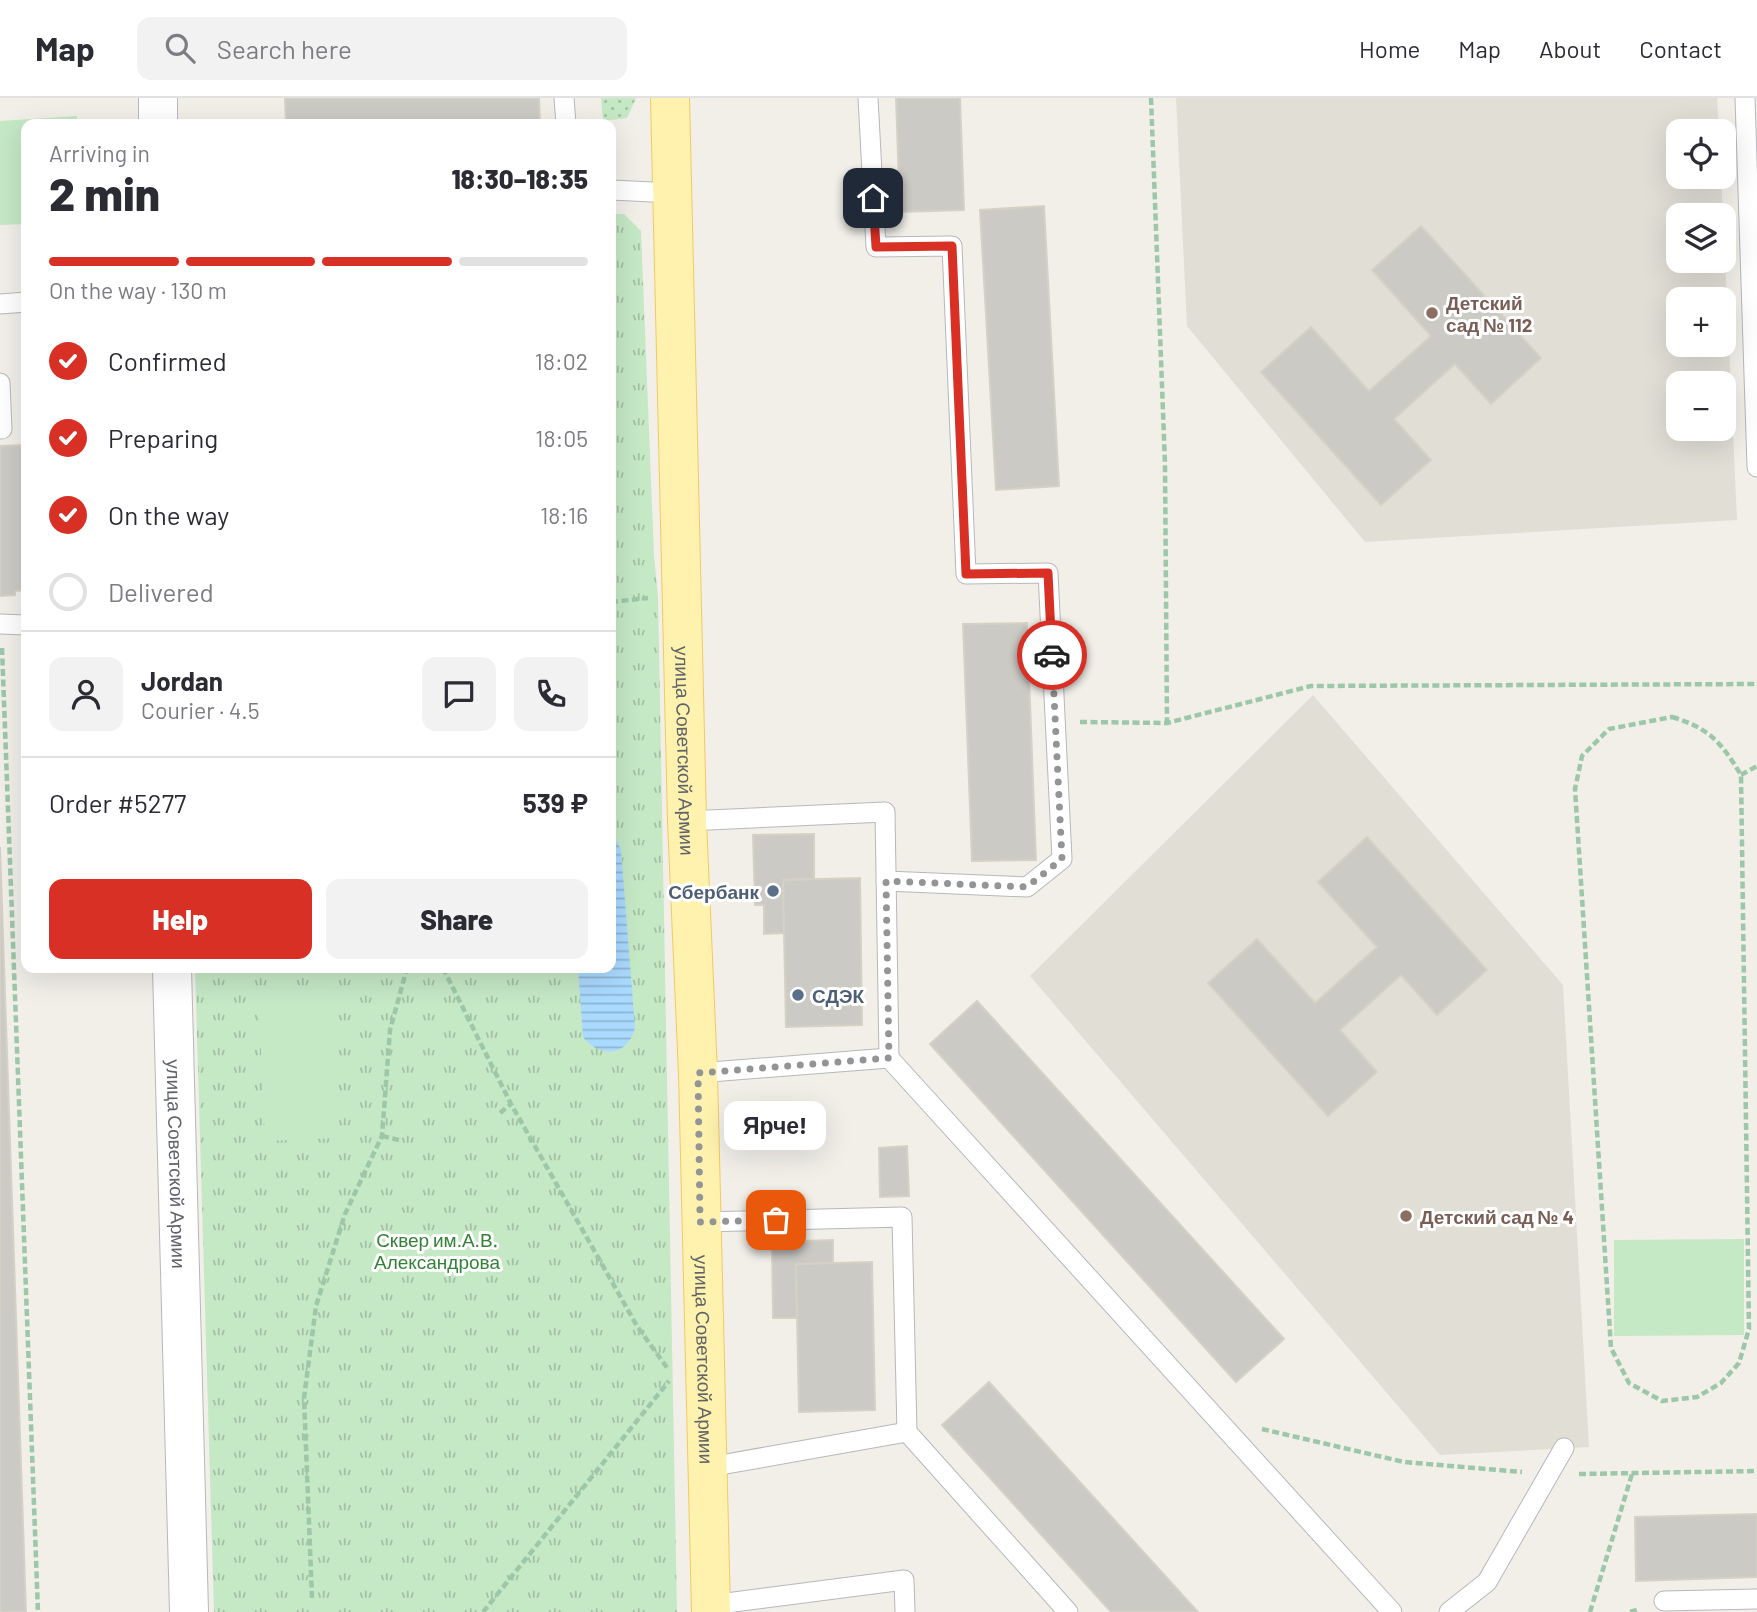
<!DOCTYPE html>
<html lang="en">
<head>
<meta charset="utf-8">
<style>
	:root { --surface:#fff; --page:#f2f2f3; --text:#2b2b33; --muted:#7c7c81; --line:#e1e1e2; --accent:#d93025 }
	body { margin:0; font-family:Barlow,sans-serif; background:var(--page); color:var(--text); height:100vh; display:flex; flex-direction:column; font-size:26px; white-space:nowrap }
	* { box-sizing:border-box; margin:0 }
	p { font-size:23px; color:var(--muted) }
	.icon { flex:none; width:38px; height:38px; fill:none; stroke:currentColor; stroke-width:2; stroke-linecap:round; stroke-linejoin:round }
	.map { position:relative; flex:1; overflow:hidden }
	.details { position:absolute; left:21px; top:21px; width:595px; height:854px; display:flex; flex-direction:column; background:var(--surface); border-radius:14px; box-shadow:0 7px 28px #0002 }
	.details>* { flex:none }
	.fabs { position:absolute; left:1666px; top:21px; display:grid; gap:14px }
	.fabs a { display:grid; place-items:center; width:70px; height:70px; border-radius:14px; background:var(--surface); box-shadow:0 7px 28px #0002; font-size:35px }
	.pin { position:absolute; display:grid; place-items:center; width:60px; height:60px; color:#fff; margin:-30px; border-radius:14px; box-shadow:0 4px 10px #0006 }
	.courier { position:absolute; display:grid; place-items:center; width:70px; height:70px; margin:-35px; border:5px solid #d93025; border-radius:50%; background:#fff; color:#222; box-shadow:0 2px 9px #0007 }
	.bubble { position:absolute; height:49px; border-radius:14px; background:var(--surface); box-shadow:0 7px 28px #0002; font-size:23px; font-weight:800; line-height:49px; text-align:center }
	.headline em { font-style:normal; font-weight:800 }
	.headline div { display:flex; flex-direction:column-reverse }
	.headline { display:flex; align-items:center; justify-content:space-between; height:119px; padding:0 28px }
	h1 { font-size:46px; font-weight:800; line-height:52px }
	.bar { display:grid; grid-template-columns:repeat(4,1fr); gap:10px 7px; align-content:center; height:84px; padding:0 28px }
	.bar i { height:9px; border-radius:5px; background:var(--line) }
	.bar .active { background:var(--accent) }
	.bar p { grid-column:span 4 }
	.line { display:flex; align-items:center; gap:18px; padding:0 28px; border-top:2px solid var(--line) }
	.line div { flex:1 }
	.round { display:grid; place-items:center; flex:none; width:74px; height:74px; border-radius:14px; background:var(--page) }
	ol { padding:0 28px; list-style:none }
	li { display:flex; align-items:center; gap:21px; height:77px }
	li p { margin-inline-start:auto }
	li .icon { padding:7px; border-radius:50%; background:var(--accent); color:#fff; stroke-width:4 }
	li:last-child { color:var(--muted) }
	li i { width:38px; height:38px; border:4px solid var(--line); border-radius:50% }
	.primary-button { display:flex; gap:14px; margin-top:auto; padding:14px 28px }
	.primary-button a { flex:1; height:80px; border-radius:14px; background:var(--accent); color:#fff; font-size:28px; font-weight:800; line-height:80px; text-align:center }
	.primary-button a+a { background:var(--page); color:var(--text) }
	header { display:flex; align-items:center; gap:42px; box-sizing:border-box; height:98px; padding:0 35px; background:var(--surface); border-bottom:2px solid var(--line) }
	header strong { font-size:33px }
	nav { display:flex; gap:38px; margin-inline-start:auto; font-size:24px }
	.search { width:490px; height:63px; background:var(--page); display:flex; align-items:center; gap:18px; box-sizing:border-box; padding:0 24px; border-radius:14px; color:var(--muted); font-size:26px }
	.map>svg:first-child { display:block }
</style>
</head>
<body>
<header>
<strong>Map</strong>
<div class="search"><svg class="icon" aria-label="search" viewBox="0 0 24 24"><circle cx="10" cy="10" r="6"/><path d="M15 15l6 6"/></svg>Search here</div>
<nav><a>Home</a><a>Map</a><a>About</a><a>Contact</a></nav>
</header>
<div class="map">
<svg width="1757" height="1514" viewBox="0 0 1757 1514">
	<defs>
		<pattern id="grass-dots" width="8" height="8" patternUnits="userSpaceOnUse" patternTransform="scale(1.75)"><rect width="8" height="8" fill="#c5e8c5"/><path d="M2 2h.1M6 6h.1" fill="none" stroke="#a3c0a4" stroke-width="1.8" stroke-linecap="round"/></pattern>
		<pattern id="park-tufts" width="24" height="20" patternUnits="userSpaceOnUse" patternTransform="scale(1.75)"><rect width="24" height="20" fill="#c5e8c5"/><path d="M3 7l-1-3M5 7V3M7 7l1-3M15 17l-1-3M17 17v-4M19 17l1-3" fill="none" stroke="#a3c0a4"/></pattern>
		<pattern id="water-rules" width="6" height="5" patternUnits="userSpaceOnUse" patternTransform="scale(1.75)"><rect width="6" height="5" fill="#aadaff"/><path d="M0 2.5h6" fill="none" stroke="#8eb4d2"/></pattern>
	</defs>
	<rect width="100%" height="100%" fill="#f1efe8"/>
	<g fill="#e1ded6" fill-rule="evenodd">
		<path d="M1176,0H1717L1719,33H1678V79H1721L1723,117H1678V163H1724V137L1737,422L1365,444L1187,228ZM1678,201H1724V247H1678ZM1678,285H1724V331H1678Z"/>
		<path d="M1313,597L1563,887L1589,1349L1440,1357L1030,878Z"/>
	</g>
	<path fill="url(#grass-dots)" d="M601,0H636L627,20L603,23Z"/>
	<path fill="url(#park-tufts)" d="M611,116H624L641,133L654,458L658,499L677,1514H214L195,870H611Z"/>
	<g fill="#c5e8c5">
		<path d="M77,18V26H26V126L0,127V23Z"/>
		<path d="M333,887L340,1040L265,1043L258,890Z"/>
		<path d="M1744,1141V1237L1614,1238V1142Z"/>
	</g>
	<path fill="url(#water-rules)" d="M611,740L617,743L621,752L635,930C628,958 600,961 583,939L578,870H611Z"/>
	<g fill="#cccac5" stroke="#d6d1c6" stroke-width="2">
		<path d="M285,0H539L540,26H286Z"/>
		<path d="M896,0H960L964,112L900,114Z"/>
		<path d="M1044,108L1059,388L996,392L980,112Z"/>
		<path d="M1421,128L1541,260L1491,306L1455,266L1394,321L1431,362L1381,407L1261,274L1311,229L1369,293L1431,238L1372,172Z"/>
		<path d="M24,230H26V315Z"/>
		<path d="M26,347V492L15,493V497L0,498V348Z"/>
		<path d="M1027,525L1036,762L972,763L963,526Z"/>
		<path d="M814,736V781L783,782L784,835L764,836V807H755L753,737Z"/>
		<path d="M1367,739L1487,872L1437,917L1401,877L1340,932L1377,974L1328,1018L1208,885L1257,841L1315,905L1377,849L1318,784Z"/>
		<path d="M0,749L26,1514H0Z"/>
		<path d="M860,780L862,927L786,929L783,782Z"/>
		<path d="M977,903L1284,1241L1236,1284L930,946Z"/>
		<path d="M907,1048L909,1098L880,1099L879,1050Z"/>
		<path d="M833,1142V1166H796L797,1220H773L772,1144Z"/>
		<path d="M872,1164L875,1312L799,1314L796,1166Z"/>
		<path d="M989,1284L1198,1514H1111L942,1327Z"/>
		<path d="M1757,1416V1479L1636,1483L1635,1419Z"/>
	</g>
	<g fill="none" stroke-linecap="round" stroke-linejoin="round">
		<defs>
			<g id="service">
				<path d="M564,0L566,26"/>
				<path d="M868,0L876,149L952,148L966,476L1048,475L1062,761L1027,789L886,783"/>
				<path d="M1745,0L1757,369"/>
				<path d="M611,92L673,95"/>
				<path d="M0,206L26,204"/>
				<path d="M0,285L2,331"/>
				<path d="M0,526L26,527"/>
				<path d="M687,723L885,714L889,960"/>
				<path d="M698,975L889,960L1392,1514"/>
				<path d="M700,1124L902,1119L907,1334"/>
				<path d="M709,1369L907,1334L1068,1514"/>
				<path d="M1664,1503L1757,1501"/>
				<path d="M711,1507L904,1482L905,1514"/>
				<path d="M1449,1514L1487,1484L1564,1350"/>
			</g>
			<g id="minor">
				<path d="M158,0V26"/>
				<path id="s1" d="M172,870L189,1514"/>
			</g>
			<g id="primary">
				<path id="s2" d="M670,0L687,723L698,975L711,1514"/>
			</g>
		</defs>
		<use href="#service" stroke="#b5b8bc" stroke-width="21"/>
		<use href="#minor" stroke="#b5b8bc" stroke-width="40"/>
		<use href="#primary" stroke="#f2c960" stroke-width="40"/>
		<g stroke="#9cc7a9" stroke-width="4.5" stroke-dasharray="7 3.5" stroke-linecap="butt">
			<path d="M1151,0L1165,366L1167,625"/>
			<path d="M611,504L648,500"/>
			<path d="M2,550L38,1514"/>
			<path d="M1672,619C1709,630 1721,644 1741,677L1749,1231L1739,1265L1721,1285L1697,1299L1662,1303L1629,1285L1611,1250L1575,691L1582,658L1609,631Z"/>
			<path d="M1080,624L1167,625L1311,588L1757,586"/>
			<path d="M1741,677L1757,668"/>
			<path d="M443,870L511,1006L637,1228L668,1271"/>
			<path d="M500,1015L511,1006"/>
			<path d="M382,1038L399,1042"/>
			<path d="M1262,1331L1404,1364L1522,1374"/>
			<path d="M1579,1376L1757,1373"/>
			<path d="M312,1500L304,1300L316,1208L345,1116L382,1038L390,932L407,870"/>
			<path d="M483,1514L669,1283"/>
			<path d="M1590,1514L1632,1376"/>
			<path d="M1630,1514L1640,1511"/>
		</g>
		<use href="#service" stroke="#fff" stroke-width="19"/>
		<use href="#minor" stroke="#fff" stroke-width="38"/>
		<use href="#primary" stroke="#fff2af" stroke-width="38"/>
	</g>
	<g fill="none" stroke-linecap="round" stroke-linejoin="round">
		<path stroke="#929495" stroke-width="7" stroke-dasharray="0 12.6" d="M776,1122L700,1124L698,975L889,960L886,783L1027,789L1062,761L1052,557"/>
		<path stroke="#d93025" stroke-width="9" d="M873,100L876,149L952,148L966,476L1048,475L1052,557"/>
	</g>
	<g fill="#8d6e63" stroke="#fff" stroke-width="2.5">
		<circle cx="1432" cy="215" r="7"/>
		<circle cx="1406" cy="1118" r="7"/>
	</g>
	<g fill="#5c6f8a" stroke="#fff" stroke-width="2.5">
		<circle cx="773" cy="793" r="7"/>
		<circle cx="798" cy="897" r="7"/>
	</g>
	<g text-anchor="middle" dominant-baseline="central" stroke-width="6" stroke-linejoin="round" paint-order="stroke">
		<g font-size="19" font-weight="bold" fill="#785e54" stroke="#fff" text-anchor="start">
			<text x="1446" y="204">Детский<tspan x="1446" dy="22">сад № 112</tspan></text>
			<text x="1420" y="1118">Детский сад № 4</text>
		</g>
		<g font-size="19" fill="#5f6368" stroke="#fff">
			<text stroke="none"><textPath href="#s2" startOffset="653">улица Советской Армии</textPath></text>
			<text stroke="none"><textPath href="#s1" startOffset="196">улица Советской Армии</textPath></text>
			<text stroke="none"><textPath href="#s2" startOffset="1262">улица Советской Армии</textPath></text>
		</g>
		<g font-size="19" font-weight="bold" fill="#4e5e75" stroke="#fff" text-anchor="end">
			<text x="759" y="793">Сбербанк</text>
			<text x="812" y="897" text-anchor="start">СДЭК</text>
		</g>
		<g font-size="19" fill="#348238" stroke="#fff">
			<text x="437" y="1141">Сквер им.А.В.<tspan x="437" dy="22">Александрова</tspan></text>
		</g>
	</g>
</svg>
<div class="fabs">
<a><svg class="icon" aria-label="locate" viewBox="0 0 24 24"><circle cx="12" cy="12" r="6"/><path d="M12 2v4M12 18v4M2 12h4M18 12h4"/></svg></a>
<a><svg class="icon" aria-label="layers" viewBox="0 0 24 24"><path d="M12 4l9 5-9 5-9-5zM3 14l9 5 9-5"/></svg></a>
<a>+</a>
<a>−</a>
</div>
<div class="pin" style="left:776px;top:1122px;background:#ea580c"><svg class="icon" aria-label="bag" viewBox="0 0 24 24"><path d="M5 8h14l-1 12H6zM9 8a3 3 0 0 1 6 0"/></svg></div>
<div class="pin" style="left:873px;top:100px;background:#1f2937"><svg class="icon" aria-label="home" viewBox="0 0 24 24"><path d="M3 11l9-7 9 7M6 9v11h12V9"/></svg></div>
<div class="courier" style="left:1052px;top:557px"><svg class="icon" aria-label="car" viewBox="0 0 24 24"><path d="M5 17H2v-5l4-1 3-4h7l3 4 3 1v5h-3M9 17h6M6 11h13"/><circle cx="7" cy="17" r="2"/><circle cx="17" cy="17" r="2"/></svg></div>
<div class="bubble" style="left:724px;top:1003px;width:102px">Ярче!</div>
<section class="details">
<div class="headline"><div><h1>2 min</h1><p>Arriving in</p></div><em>18:30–18:35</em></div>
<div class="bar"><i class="active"></i><i class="active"></i><i class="active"></i><i></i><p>On the way · 130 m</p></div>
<ol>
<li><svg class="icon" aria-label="check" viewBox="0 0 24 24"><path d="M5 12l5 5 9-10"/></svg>Confirmed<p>18:02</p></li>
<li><svg class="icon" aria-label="check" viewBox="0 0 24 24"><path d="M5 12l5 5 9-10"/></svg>Preparing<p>18:05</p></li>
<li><svg class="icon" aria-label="check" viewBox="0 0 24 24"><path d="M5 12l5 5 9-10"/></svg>On the way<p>18:16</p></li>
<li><i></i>Delivered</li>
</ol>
<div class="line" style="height:126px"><a class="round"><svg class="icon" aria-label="person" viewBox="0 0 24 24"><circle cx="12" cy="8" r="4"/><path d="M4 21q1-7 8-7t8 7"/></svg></a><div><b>Jordan</b><p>Courier · 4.5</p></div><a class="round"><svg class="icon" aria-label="chat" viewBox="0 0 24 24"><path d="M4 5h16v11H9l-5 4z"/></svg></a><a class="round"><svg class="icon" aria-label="phone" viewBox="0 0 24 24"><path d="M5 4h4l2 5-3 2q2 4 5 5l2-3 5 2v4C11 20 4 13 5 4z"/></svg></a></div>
<div class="line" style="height:91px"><div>Order #5277</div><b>539 ₽</b></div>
<div class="primary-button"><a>Help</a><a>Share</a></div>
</section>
</div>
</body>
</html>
